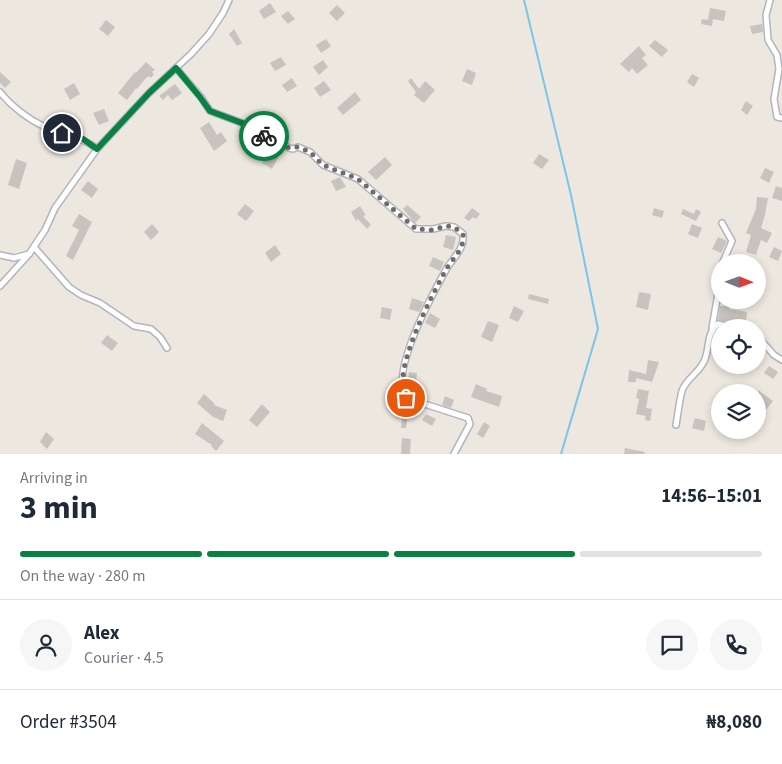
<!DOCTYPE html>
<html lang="en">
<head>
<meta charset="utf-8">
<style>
	:root { --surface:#fff; --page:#f6f6f7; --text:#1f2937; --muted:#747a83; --line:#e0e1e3; --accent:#0b8043 }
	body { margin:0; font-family:"Source Sans 3",sans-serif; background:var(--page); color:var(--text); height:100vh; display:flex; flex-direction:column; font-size:19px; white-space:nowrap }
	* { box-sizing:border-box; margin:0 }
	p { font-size:16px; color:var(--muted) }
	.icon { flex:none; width:28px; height:28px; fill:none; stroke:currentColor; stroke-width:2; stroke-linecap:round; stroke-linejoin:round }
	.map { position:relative; height:454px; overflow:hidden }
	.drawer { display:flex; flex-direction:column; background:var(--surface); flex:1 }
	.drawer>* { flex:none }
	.needle { width:32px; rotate:91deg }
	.controls { position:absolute; left:711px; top:254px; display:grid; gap:10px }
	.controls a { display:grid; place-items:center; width:55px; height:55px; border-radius:50%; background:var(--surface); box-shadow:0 2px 8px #0003; font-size:25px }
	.pin { position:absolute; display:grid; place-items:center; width:42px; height:42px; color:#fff; margin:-21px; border:2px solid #fff; border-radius:50%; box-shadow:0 1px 5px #0007 }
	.courier { position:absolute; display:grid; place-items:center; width:50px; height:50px; margin:-25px; border:4px solid #0b8043; border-radius:50%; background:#fff; color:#222; box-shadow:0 1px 6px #0007 }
	.headline em { font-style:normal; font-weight:700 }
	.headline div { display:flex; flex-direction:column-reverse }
	.headline { display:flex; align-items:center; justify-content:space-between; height:85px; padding:0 20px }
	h1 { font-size:32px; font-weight:700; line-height:38px }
	.bar { display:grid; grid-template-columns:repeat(4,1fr); gap:8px 5px; align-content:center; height:60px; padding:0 20px }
	.bar i { height:6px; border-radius:4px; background:var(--line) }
	.bar .active { background:var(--accent) }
	.bar p { grid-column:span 4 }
	.line { display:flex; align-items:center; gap:12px; padding:0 20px; border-top:1px solid var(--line) }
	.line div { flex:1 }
	.round { display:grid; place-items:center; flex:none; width:52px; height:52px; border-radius:26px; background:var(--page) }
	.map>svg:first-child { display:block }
</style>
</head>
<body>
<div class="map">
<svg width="782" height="454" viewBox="0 0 782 454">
	<rect width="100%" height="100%" fill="#ece7df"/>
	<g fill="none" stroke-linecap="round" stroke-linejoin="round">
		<path stroke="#79c6e6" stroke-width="2" d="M524,0L571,195L598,329L561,454"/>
	</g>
	<g fill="#c8c3be">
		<path d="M270,3L276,12L264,19L259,11Z"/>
		<path d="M337,5L345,13L337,21L329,13Z"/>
		<path d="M710,8L726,11L724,21L713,19L712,26L701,24L702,19L708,20Z"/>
		<path d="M288,11L295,19L288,24L281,16Z"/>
		<path d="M106,20L115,27L108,36L99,29Z"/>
		<path d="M762,24L763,32L752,34L750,26Z"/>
		<path d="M234,29L242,43L237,46L229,34Z"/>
		<path d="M326,39L331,46L321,53L316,45Z"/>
		<path d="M655,40L668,50L662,57L649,46Z"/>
		<path d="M639,46L646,55L642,58L648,65L637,74L632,68L629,72L620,64Z"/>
		<path d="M281,57L286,65L275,71L270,63Z"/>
		<path d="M323,60L328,67L319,75L313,67Z"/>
		<path d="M146,62L155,70L152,72L154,74L151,78L149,76L146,78L137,89L136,88L127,100L118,93L135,72L136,73Z"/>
		<path d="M467,69L476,73L472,85L462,81Z"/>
		<path d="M0,72L11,82L5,88L0,83Z"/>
		<path d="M692,74L699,78L694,87L687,82Z"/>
		<path d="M292,78L297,86L287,92L282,85Z"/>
		<path d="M411,78L419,89L425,81L435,90L424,103L414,95L416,92L408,81Z"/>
		<path d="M324,81L331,90L320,97L314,88Z"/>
		<path d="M74,83L80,94L70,100L64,89Z"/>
		<path d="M175,84L182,93L172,100L168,95L163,100L159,96Z"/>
		<path d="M355,92L361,100L343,115L337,108Z"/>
		<path d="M746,101L753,106L747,115L741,110Z"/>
		<path d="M104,109L109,121L99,125L93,113Z"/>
		<path d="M209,122L217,135L221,132L227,141L214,151L200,128Z"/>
		<path d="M268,152L278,158L272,169L262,163Z"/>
		<path d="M539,154L549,160L542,169L533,163Z"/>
		<path d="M385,157L392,165L376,180L368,172Z"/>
		<path d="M16,159L27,163L19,189L8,185Z"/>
		<path d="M765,168L774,172L769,183L760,178Z"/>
		<path d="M340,177L346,187L336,191L331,181Z"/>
		<path d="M88,181L98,189L92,198L81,190Z"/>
		<path d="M776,186L782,188V201L772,198Z"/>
		<path d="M757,197L768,198L765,215L761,228L772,233L767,243L761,240L756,255L746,252L751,235L746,233L756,209Z"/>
		<path d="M245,204L254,211L246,221L237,214Z"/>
		<path d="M407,205L421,217L415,223L403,209Z"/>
		<path d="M360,206L366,215L363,216L371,225L367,229L358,219L356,221L351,212Z"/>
		<path d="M472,208L480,214L476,219L473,217L469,221L464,218Z"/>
		<path d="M654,208L664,211L662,218L652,215Z"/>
		<path d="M683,209L694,214L696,209L701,212L696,221L681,214Z"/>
		<path d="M79,214L92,222L73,260L66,256L79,230L72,226Z"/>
		<path d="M152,224L159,232L151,240L144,232Z"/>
		<path d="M692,224L702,228L698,238L688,234Z"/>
		<path d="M446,235L456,237L453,250L443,247Z"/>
		<path d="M718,237L727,241L721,253L712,249Z"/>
		<path d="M275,245L281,254L271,262L265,253Z"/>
		<path d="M774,247L782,251L778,261L769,257Z"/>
		<path d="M433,257L444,262L440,271L429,266Z"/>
		<path d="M639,292L651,294L648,310L636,307Z"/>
		<path d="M529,294L549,299L548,304L528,299Z"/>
		<path d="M412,298L424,302L419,312L409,309Z"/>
		<path d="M514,306L524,311L518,322L509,318Z"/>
		<path d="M720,306H730L729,309L747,312L745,328L739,327L736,323L718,320Z"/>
		<path d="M382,307L392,309L390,320L380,318Z"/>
		<path d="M430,313L440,319L435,328L425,323Z"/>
		<path d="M488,321L499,325L492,342L481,337Z"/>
		<path d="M107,335L118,343L112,351L101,343Z"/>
		<path d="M648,360L659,362L652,382L636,378V382H628L629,370L646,374Z"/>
		<path d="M769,366L778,372L773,379L764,373Z"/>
		<path d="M409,372L417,373L416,383L408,382Z"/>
		<path d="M476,384L487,389L486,391L502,396L499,407L471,397Z"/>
		<path d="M638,389L649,391L646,408L652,409L650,421L645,420L646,416L636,414L639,399L636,398Z"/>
		<path d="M758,390L773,401L766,410L758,404Z"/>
		<path d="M204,394L215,404L214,405L227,410L223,421L213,417L197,403Z"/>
		<path d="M445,396L454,400L451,408L442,405Z"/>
		<path d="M262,404L270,412L257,427L249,420Z"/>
		<path d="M399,406L409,407L406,428H401L402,418H397Z"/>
		<path d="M426,414L436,419L432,426L422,420Z"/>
		<path d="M695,418L706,421L704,431L692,428Z"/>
		<path d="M484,422L490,426L483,438L477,434Z"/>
		<path d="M202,423L224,441L216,451L211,446L212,445L195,434Z"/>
		<path d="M46,432L54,439L47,449L40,442Z"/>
		<path d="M402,438L411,439L410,454H401Z"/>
		<path d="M625,448L645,452L644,454H624Z"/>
	</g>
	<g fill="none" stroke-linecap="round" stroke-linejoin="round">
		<defs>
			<g id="street">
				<path d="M770,0L766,15L768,40L777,55L779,69L774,99L777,117L782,118"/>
				<path d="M176,68L201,97L210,111L250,126L262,135L279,141L289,148L293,149L298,147L310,152L323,165L358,179L416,229H433L446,226L454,227L463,234C465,248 454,257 447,268C433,293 389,372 406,398L468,418L470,424L454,454"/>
				<path d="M0,92C11,106 28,119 43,126C61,135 82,136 97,149"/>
				<path d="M722,223L732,241L723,262"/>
				<path d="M34,247L69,287L81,295L100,303L134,326L151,329L160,337L167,348"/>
				<path d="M0,255L14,258L29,254"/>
				<path d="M0,286L29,254L45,230L55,208L97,149L149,93L191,54L209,34L223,13L229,0"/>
				<path d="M712,328L720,282"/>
				<path d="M758,337L774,355L782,360"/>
				<path d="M676,425C678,414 679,402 682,391C686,378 701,372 705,359C710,346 706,334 718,324L735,328"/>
			</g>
		</defs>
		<use href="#street" stroke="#b2b4be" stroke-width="8"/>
		<use href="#street" stroke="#fff" stroke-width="5"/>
	</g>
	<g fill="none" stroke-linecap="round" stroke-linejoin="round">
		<path stroke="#6f6d6a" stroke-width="5" stroke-dasharray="0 9" d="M264,136L279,141L289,148L298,147L310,152L323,165L358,179L416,229L433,230L446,226L454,227L463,234C465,248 454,257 447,268C433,293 390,373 406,398"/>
		<path stroke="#0b8043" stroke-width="6" d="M62,133L83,139L97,149L149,93L176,68L200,97L210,111L250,126L264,136"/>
	</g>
</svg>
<div class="controls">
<a><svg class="needle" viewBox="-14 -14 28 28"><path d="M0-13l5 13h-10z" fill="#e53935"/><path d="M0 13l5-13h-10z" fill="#747a83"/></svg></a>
<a><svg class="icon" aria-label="locate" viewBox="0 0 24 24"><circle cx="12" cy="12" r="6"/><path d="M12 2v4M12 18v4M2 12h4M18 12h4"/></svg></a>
<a><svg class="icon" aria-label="layers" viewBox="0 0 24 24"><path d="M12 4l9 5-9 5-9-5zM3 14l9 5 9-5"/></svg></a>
</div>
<div class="pin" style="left:406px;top:398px;background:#ea580c"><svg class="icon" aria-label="bag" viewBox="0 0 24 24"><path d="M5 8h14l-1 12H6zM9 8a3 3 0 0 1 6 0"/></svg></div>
<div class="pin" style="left:62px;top:133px;background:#1f2937"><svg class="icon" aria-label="home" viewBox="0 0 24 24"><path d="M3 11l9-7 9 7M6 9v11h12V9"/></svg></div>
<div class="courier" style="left:264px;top:136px"><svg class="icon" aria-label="bike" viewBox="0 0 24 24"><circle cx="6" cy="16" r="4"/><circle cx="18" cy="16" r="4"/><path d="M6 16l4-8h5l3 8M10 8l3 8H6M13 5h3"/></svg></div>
</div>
<section class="drawer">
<div class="headline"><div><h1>3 min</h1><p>Arriving in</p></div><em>14:56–15:01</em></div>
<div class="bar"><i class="active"></i><i class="active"></i><i class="active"></i><i></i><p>On the way · 280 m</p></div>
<div class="line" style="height:90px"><a class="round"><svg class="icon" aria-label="person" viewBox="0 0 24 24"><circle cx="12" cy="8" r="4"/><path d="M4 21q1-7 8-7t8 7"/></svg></a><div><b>Alex</b><p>Courier · 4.5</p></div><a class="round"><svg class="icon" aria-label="chat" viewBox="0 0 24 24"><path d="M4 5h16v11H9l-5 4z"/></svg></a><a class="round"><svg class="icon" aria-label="phone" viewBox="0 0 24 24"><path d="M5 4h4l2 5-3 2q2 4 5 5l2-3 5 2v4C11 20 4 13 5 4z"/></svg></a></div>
<div class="line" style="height:65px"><div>Order #3504</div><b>₦8,080</b></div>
</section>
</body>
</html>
